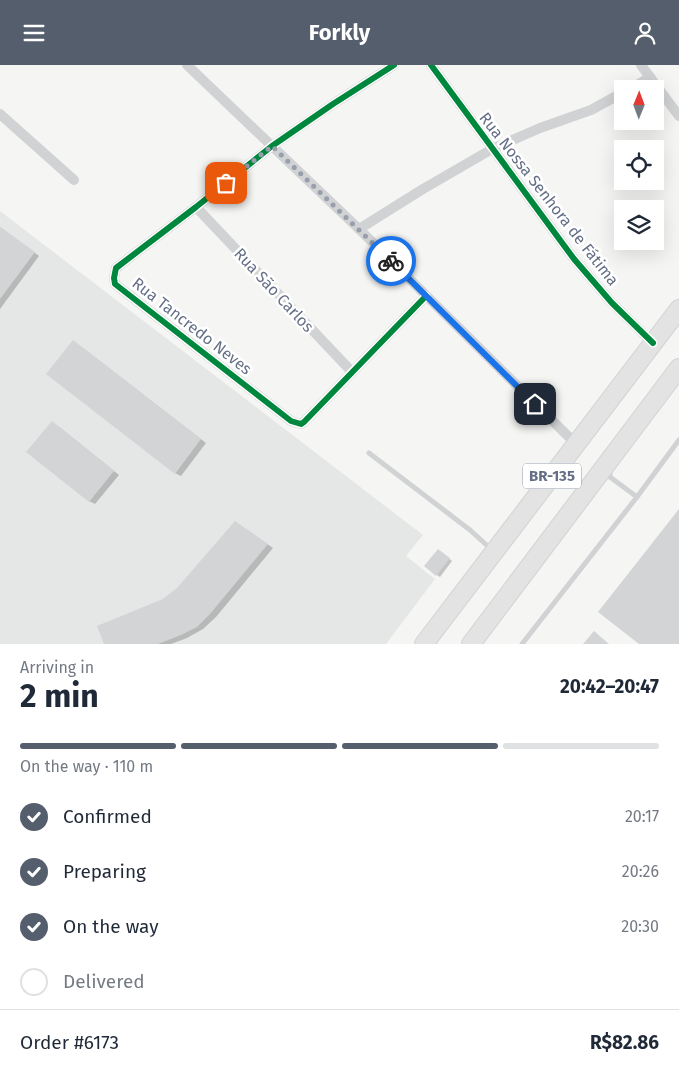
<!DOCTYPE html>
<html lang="en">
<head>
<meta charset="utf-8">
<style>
	:root { --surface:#fff; --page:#f6f6f7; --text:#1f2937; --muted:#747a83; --line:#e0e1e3; --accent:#555e6c }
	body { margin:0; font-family:"Fira Sans",sans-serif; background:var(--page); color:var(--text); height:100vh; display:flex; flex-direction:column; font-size:19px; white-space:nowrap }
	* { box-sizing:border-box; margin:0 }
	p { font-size:16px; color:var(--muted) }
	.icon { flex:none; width:28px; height:28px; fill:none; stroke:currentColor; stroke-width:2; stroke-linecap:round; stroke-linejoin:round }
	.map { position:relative; height:579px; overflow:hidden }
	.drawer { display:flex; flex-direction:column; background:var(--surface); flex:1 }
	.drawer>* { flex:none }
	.needle { width:32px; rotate:1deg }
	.fabs { position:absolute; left:614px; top:15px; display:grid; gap:10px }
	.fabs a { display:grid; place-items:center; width:50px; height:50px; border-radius:0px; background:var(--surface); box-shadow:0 5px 20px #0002; font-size:25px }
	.pin { position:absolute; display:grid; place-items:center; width:42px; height:42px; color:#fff; margin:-21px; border-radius:10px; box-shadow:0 2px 8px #0006 }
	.courier { position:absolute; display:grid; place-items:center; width:50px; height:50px; margin:-25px; border:4px solid #1a73e8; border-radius:50%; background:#fff; color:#222; box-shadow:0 1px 6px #0007 }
	.headline em { font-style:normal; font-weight:700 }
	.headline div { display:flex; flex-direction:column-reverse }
	.headline { display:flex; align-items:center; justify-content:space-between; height:85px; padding:0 20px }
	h1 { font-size:32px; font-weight:700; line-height:38px }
	.bar { display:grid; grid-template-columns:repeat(4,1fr); gap:8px 5px; align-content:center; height:60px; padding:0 20px }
	.bar i { height:6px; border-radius:4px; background:var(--line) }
	.bar .current { background:var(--accent) }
	.bar p { grid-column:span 4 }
	.line { display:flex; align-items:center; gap:12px; padding:0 20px; border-top:1px solid var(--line) }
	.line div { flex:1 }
	ol { padding:0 20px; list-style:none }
	li { display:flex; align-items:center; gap:15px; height:55px }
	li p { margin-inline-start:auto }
	li .icon { padding:5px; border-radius:50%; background:var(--accent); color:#fff; stroke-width:4 }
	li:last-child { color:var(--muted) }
	li i { width:28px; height:28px; border:2px solid var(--line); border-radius:50% }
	header { display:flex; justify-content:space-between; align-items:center; height:65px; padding:0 20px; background:var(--accent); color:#fff; font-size:22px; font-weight:700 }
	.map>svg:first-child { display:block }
</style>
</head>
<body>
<header><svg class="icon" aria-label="menu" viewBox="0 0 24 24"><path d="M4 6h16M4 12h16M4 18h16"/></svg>Forkly<svg class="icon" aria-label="person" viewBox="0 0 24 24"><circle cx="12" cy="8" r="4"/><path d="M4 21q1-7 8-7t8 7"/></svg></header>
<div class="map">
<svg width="679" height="579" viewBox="0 0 679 579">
	<rect width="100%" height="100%" fill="#f5f6f4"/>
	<path fill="#e5e6e6" d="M0,146L423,470L406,491L435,514L386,579H0Z"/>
	<g fill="#0003">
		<path d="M0,162L39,191L0,244Z"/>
		<path d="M79,280L206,378L181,411L175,408Z"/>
		<path d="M58,361L119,410L95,439L89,436Z"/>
		<path d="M241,461L273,483L216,552L203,564L187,573L171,579H105L99,562L164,535L178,524Z"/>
		<path d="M441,487L452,496L440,512L437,510Z"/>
	</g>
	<g fill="#d3d4d5">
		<path d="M0,162L35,187L0,234Z"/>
		<path d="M73,275L201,374L175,409L46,309Z"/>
		<path d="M52,356L114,406L89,437L26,387Z"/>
		<path d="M679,444V579H639L598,547Z"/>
		<path d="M235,456L268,479L210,549L197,562L181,570L158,579H104L97,561L163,534L177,523Z"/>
		<path d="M438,484L450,493L436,511L424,501Z"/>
		<path d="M594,566L609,579H583Z"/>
	</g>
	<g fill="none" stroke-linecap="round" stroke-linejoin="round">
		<defs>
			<g id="trunk">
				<path d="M424,579L679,244"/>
				<path d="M471,579L679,303"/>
			</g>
		</defs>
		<use href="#trunk" stroke="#d1d3d3" stroke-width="20"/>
		<g stroke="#d1d2d3" stroke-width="5">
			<path d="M369,388L470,465L492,485"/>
			<path d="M610,404V412L637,432"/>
			<path d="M522,579L637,432L679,375"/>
		</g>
		<g stroke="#d1d2d3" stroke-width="10">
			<path d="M187,0L359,164L576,379"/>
			<path d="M394,0L333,39L272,81L196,142L116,203L114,213L115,219L291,356L301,359L304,357L426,231"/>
			<path d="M431,0L574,194L612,238L653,278"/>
			<path d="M641,0L679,51"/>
			<path d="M631,24L650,12"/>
			<path d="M0,49L74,115"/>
			<path d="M196,142L352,307"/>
			<path d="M359,164L423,124L492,84L540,63L591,45L622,28"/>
		</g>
		<use href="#trunk" stroke="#e3e3e4" stroke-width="18"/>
		<defs>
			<g id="cycleway">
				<path d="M394,0L333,39L272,81L196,142L116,203L114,213L115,219L291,356L301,359L304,357L426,231"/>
				<path d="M431,0L574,194L612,238L653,278"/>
			</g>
		</defs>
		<use href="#cycleway" stroke="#fff" stroke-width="9"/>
		<use href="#cycleway" stroke="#00873e" stroke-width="6"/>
	</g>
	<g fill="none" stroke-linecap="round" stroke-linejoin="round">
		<path stroke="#979eac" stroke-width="5" stroke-dasharray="0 9" d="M226,118L272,81L391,196"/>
		<path stroke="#1a73e8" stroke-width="6" d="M391,196L535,339"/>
	</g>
	<g text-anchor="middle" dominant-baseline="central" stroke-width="5" stroke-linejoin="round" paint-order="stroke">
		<rect fill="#fff" stroke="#929aaa" stroke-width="1" x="523" y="398.5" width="58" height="25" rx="4"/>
		<g font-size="15" font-weight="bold" fill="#646f86">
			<text x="552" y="411">BR-135</text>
		</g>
		<g font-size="16" fill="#646f86" stroke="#fff">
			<text transform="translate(549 134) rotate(52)">Rua Nossa Senhora de Fátima</text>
			<text transform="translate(274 225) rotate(47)">Rua São Carlos</text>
			<text transform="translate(192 261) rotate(38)">Rua Tancredo Neves</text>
		</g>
	</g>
</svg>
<div class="fabs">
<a><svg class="needle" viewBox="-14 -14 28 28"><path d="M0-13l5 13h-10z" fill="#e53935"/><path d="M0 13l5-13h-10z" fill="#747a83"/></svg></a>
<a><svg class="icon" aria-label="locate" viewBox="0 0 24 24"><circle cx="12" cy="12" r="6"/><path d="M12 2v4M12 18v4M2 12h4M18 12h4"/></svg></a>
<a><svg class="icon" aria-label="layers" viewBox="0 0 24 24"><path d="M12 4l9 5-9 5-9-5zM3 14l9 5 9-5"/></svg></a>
</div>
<div class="pin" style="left:226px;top:118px;background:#ea580c"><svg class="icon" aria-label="bag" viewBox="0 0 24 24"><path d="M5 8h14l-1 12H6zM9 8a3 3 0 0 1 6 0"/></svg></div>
<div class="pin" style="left:535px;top:339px;background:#1f2937"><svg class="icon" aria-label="home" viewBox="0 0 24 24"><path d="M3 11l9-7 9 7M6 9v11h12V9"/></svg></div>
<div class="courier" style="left:391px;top:196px"><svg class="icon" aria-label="bike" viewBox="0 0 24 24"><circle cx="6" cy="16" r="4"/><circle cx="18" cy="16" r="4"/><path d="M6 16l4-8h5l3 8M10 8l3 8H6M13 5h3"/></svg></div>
</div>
<section class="drawer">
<div class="headline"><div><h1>2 min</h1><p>Arriving in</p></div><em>20:42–20:47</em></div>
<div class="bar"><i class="current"></i><i class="current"></i><i class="current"></i><i></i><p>On the way · 110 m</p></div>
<ol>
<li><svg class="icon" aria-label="check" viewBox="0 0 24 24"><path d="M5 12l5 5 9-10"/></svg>Confirmed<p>20:17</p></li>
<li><svg class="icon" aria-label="check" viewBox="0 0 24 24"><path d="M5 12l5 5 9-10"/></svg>Preparing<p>20:26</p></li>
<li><svg class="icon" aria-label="check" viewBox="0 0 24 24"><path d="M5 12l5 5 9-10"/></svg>On the way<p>20:30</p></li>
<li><i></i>Delivered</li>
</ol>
<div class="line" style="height:65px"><div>Order #6173</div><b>R$82.86</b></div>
</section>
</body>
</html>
